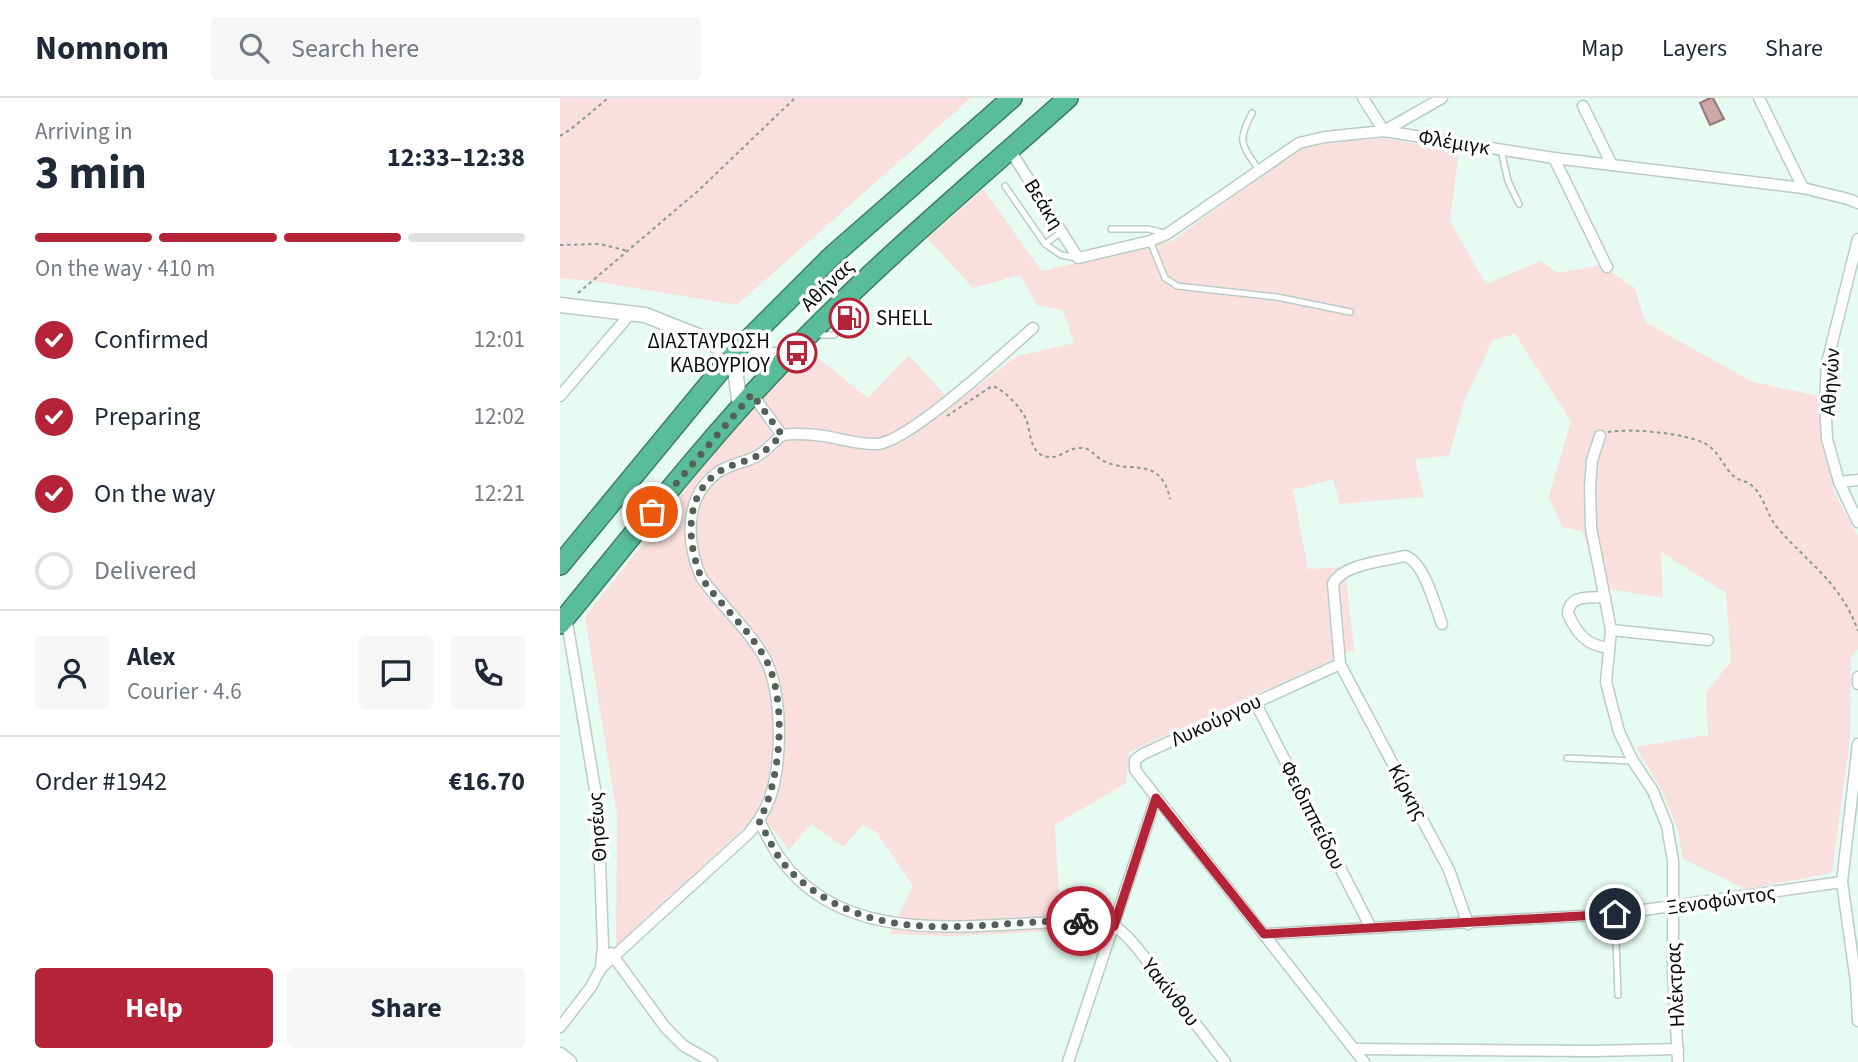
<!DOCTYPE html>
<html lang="en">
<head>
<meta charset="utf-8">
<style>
	:root { --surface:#fff; --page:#f6f6f7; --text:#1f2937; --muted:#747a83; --line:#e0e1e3; --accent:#b52338 }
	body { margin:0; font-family:"Source Sans 3",sans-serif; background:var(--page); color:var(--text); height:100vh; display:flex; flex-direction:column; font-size:26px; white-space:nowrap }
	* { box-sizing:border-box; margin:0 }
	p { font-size:23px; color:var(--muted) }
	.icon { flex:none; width:38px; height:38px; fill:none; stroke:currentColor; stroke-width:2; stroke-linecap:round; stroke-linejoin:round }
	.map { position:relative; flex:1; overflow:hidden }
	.panel { display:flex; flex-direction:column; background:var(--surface); width:560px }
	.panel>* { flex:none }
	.pin { position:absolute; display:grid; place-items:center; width:60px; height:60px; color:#fff; margin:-30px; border:4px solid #fff; border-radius:50%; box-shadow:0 2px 7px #0007 }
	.courier { position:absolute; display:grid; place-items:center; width:70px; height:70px; margin:-35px; border:5px solid #b52338; border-radius:50%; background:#fff; color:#222; box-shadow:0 2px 9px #0007 }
	.summary em { font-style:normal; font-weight:700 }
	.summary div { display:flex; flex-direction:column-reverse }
	.summary { display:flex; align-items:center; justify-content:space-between; height:119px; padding:0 35px }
	h1 { font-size:46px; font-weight:700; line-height:52px }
	.bar { display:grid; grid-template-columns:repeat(4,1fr); gap:10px 7px; align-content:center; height:84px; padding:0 35px }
	.bar i { height:9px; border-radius:5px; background:var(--line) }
	.bar .active { background:var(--accent) }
	.bar p { grid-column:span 4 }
	.line { display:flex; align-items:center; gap:18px; padding:0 35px; border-top:2px solid var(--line) }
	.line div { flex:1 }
	.round { display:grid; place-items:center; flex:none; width:74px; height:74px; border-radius:7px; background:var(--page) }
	ol { padding:0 35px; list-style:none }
	li { display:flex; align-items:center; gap:21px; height:77px }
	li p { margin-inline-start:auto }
	li .icon { padding:7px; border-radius:50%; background:var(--accent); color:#fff; stroke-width:4 }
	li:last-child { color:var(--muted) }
	li i { width:38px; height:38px; border:4px solid var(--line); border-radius:50% }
	.action { display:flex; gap:14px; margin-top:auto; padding:14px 35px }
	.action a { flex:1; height:80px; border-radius:7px; background:var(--accent); color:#fff; font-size:28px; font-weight:700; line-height:80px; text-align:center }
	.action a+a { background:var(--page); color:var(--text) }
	header { display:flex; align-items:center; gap:42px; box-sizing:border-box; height:98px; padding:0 35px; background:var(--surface); border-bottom:2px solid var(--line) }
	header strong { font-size:33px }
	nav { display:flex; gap:38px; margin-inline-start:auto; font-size:24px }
	.search { width:490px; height:63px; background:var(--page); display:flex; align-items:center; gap:18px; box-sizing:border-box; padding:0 24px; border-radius:7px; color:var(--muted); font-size:26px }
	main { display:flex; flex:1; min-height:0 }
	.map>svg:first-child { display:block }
</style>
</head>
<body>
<header>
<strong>Nomnom</strong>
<div class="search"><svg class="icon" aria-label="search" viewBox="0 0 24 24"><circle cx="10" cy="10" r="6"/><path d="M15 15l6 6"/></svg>Search here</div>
<nav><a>Map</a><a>Layers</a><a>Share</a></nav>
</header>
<main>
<section class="panel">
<div class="summary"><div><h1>3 min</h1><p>Arriving in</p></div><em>12:33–12:38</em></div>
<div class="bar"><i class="active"></i><i class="active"></i><i class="active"></i><i></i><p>On the way · 410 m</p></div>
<ol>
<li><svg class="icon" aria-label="check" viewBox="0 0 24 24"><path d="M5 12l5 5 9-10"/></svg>Confirmed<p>12:01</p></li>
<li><svg class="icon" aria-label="check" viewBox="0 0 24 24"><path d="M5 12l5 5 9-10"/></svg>Preparing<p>12:02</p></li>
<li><svg class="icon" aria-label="check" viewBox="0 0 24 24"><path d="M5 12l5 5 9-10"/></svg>On the way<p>12:21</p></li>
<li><i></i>Delivered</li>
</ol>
<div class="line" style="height:126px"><a class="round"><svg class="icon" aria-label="person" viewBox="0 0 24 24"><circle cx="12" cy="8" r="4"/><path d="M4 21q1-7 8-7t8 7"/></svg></a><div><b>Alex</b><p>Courier · 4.6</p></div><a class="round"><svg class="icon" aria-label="chat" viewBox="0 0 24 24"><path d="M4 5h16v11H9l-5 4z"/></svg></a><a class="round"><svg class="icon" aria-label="phone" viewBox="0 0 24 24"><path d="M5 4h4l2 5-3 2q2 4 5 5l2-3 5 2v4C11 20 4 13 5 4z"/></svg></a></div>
<div class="line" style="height:91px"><div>Order #1942</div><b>€16.70</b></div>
<div class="action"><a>Help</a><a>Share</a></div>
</section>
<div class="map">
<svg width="1298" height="964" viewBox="0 0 1298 964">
	<rect width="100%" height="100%" fill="#e6fbf1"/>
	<g fill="#f9e0df">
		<path d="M0,0H411L177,207L32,183L0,180Z"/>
		<path d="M823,40L899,53L890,124L926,186L981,163L998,175L1040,167L1075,190L1085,224L1193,284L1258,298L1264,353L1274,394L1298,438V551L1291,558L1290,641L1272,775L1186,791L1123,761L1117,729L1101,691L1076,649L1148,637L1146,594L1171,563L1166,495L1101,454L1103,500L1043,490L1022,433L1002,429L989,399L1011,323L955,236L933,242L905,301L889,358L855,361L864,399L780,406L773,381L733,392L748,471L785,469L794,552L569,654L566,685L495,727L501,833L392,838L330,836L353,788L317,735L303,726L284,749L251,726L229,752L200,715L56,848L57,717L25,519L172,332L248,252L308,300L349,257L393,306L457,258L514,245L503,212L477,207L460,177L413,190L367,140L423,91L482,173L612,143L743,48Z"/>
	</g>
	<path fill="#cea6a6" stroke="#927877" stroke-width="2" d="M1150,0H1153L1164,21L1150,27L1140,5Z"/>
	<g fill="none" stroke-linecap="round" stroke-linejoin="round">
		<defs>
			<g id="lane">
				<path d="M692,15C677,44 681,45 698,71"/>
				<path d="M941,52L948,83L959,106"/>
				<path d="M445,88L485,146L501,134"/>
				<path d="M551,131H589L607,136"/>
				<path d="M590,143L605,180L617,188L717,199L790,214"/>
				<path d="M485,146L501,157L517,160"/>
				<path d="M258,237H274L298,216L296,199"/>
				<path d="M1007,660L1073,663"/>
				<path d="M1055,816L1058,897"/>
			</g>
			<g id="street">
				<path d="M803,0L824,33"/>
				<path d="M1199,0L1243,90"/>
				<path d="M1023,8L1052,67"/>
				<path d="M824,33L882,0"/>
				<path d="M450,52L518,160L590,143L607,136L739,45L765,39L824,33L994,60L1243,90L1288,101L1298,105"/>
				<path d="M994,60L1047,169"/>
				<path d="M1298,141L1267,265L1265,304L1267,341L1279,384L1298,424"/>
				<path d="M192,296L222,337C238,335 253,336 270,339C285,342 302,347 318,346C351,342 444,255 473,230"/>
				<path d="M0,298L71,215"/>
				<path d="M1040,338L1032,362L1030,389L1031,430L1051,532L1046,584L1059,634L1073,663L1093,693L1107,728L1113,763V874L1118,964"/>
				<path d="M1279,384L1298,382"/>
				<path d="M1045,499C1030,500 1009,496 1008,516C1018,537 1026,547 1049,550"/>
				<path d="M882,526C875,508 864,463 845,458C825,463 782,466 773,486L780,566L889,772L908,826"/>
				<path d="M1051,532L1148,542"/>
				<path d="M780,566L583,656L575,662V672L804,964"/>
				<path d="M1298,579V586"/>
				<path d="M695,604L811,830"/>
				<path d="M1298,646L1282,784L1296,884L1298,923"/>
				<path d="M199,723C206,735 212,749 220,760C279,843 388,829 476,825C500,824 533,818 555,829C565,834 571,843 578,851L665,964"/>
				<path d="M704,836L1055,816L1282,784"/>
				<path d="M51,855L105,929L124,948L152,964"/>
				<path d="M41,870L189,735C199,723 206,712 211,697C222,661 223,593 204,559C188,530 160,507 141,479C126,444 124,399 157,375C169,366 184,365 197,358C206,353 214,344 222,337"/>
				<path d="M0,929L31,889L41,870L43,848L38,709L6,518"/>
				<path d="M794,951L1033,953L1118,951"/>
				<path d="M508,964L596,700"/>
			</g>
			<g id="secondary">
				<path d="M0,207L85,217L138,238L173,257"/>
				<path d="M173,257H228"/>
				<path d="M173,257L180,308"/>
				<path d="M0,957L9,964"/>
			</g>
			<g id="highway">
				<path d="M0,467L173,257L271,159L452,0"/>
				<path d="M0,526C74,436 146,343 227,259C315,167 413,85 508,0"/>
			</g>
		</defs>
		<use href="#lane" stroke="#bacdc5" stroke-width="8"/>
		<use href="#street" stroke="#bacdc5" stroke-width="13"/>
		<use href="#secondary" stroke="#bacdc5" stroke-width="17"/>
		<use href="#highway" stroke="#3d7f68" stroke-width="22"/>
		<g stroke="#8a9891" stroke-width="2" stroke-dasharray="3.5 3.5" stroke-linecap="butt">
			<path d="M0,38L11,31L48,0"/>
			<path d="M0,147L40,146L68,153"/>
			<path d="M18,195L139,92L235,0"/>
			<path d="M387,318L432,288C444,291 461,310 466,321C471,333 469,353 484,358C498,363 507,350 519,350C531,349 533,357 542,362C569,378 600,355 610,401"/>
			<path d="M1048,334C1071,330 1123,335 1144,345C1159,352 1163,370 1176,380C1181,383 1187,383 1191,387C1203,396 1207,416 1216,428C1247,465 1281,484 1298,533"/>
		</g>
		<use href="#lane" stroke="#fff" stroke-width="5"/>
		<use href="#street" stroke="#fff" stroke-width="10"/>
		<use href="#secondary" stroke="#fff" stroke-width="14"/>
		<use href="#highway" stroke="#5abd9a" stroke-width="19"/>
	</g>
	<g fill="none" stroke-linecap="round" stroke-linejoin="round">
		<path stroke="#55605b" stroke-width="7" stroke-dasharray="0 12.6" d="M92,414L192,296L222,337C214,344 206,353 197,358C184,365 170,366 157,375C124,399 127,444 141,479C160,507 188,530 205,560C228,601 221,683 199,723C206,735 212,749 220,761C235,781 256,796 278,807C354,845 439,821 521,823"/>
		<path stroke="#b52338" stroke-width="9" d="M521,823L554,828L596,700L704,836L1055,816"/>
	</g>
	<defs>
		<symbol id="fuel-ring" viewBox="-11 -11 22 22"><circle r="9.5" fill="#fff" stroke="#b52338" stroke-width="1.5"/><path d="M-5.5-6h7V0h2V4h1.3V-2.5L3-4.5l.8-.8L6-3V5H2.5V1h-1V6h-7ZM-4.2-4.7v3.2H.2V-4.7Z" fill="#b52338"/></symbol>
		<symbol id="bus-ring" viewBox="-11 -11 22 22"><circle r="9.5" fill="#fff" stroke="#b52338" stroke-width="1.5"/><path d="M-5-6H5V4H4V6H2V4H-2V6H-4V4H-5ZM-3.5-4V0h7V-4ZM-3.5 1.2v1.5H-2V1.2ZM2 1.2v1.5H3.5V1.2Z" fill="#b52338"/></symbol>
	</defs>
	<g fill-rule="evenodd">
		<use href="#fuel-ring" x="267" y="198" width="44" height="44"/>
		<use href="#bus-ring" x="215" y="233" width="44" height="44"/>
	</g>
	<g text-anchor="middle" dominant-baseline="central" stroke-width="7" stroke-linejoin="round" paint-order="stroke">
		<g font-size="21" fill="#070d0a" stroke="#fff">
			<text transform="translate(894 44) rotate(9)">Φλέμιγκ</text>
			<text transform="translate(484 106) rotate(58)">Βεάκη</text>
			<text transform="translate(267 187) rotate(-44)">Αθήνας</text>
			<text transform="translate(1270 284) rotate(-86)">Αθηνών</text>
			<text transform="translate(656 622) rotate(-25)">Λυκούργου</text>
			<text transform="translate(848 694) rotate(62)">Κίρκης</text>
			<text transform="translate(753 717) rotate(63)">Φειδιππείδου</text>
			<text transform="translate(37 729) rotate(-94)">Θησέως</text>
			<text transform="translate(1161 802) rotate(-8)">Ξενοφώντος</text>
			<text transform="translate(1115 887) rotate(-93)">Ηλέκτρας</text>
			<text transform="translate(611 894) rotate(52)">Υακίνθου</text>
		</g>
		<g font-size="21" fill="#070d0a" stroke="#fff" text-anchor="start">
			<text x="316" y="220">SHELL</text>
			<text x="210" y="243" text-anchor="end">ΔΙΑΣΤΑΥΡΩΣΗ<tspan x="210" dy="24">ΚΑΒΟΥΡΙΟΥ</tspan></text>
		</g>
	</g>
</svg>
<div class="pin" style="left:92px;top:414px;background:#ea580c"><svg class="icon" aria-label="bag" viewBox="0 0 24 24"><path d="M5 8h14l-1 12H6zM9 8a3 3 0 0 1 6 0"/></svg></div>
<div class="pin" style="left:1055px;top:816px;background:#1f2937"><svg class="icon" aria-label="home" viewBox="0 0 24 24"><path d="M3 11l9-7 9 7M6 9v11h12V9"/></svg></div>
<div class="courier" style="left:521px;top:823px"><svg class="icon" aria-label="bike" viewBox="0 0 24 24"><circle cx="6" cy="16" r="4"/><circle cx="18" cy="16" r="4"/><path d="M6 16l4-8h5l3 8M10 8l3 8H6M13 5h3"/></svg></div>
</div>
</main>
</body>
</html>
